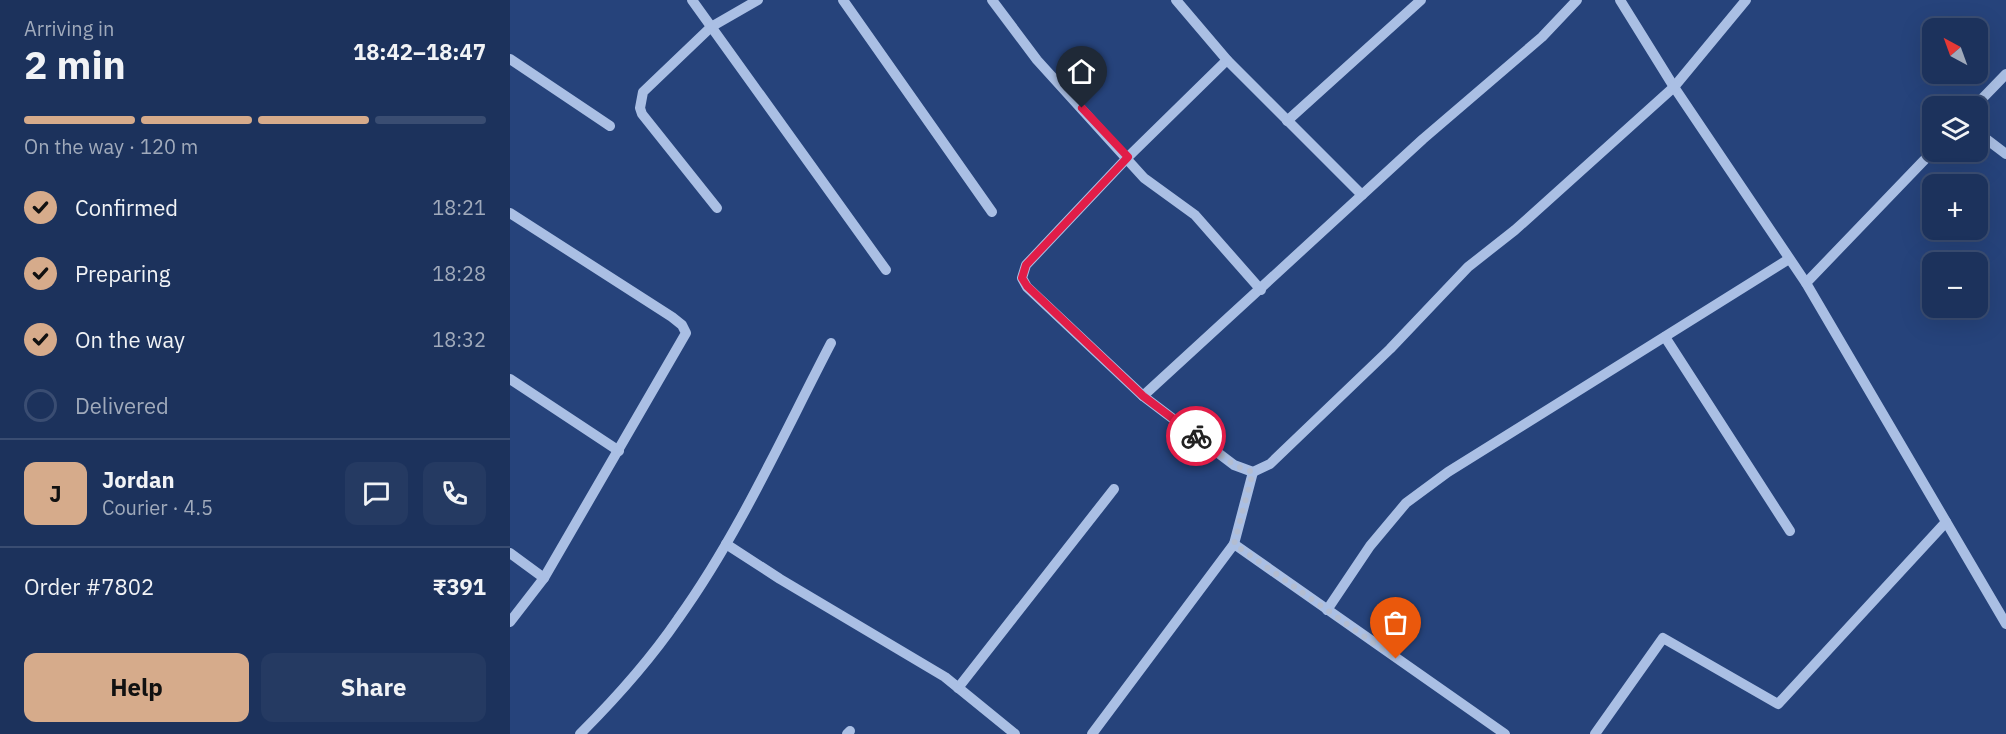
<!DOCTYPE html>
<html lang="en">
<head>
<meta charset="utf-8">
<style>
	:root { --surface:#1c325c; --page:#253a62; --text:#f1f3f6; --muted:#a0aabb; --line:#3a4d72; --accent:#d6ab8b }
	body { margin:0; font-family:"IBM Plex Sans",sans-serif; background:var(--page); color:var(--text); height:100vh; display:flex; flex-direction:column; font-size:22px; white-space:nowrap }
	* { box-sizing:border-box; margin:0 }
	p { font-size:20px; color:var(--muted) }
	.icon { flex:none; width:33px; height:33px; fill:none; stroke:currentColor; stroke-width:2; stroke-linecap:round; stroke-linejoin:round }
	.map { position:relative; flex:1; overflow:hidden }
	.sheet { display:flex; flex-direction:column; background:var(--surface); width:510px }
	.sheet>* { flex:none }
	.needle { width:39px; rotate:319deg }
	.buttons { position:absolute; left:1412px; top:18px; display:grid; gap:12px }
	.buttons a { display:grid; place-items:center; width:66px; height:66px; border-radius:12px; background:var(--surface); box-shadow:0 6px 24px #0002,0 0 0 2px var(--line); font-size:30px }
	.pin { position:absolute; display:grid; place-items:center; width:51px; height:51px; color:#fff; margin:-62px -26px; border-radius:50% 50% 50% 0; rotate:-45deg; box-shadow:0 0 6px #0007 }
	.pin .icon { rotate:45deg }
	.courier { position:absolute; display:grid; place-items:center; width:60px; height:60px; margin:-30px; border:4px solid #e11d48; border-radius:50%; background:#fff; color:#222; box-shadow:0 2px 8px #0007 }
	.summary em { font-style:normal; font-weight:800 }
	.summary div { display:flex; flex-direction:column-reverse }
	.summary { display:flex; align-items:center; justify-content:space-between; height:102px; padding:0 24px }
	h1 { font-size:39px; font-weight:800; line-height:45px }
	.bar { display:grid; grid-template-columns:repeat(4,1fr); gap:9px 6px; align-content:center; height:72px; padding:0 24px }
	.bar i { height:8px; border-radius:4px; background:var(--line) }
	.bar .selected { background:var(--accent) }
	.bar p { grid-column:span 4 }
	.line { display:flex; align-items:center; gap:15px; padding:0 24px; border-top:2px solid var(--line) }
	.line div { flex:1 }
	.round { display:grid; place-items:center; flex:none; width:63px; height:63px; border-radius:12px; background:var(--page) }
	ol { padding:0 24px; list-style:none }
	li { display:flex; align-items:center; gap:18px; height:66px }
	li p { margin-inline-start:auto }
	li .icon { padding:6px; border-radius:50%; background:var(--accent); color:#111; stroke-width:4 }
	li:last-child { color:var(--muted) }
	li i { width:33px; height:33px; border:3px solid var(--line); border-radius:50% }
	.cta { display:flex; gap:12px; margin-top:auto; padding:12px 24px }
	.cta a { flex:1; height:69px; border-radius:12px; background:var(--accent); color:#111; font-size:24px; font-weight:800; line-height:69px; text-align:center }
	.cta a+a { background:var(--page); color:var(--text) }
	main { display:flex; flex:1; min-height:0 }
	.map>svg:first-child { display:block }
</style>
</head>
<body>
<main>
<section class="sheet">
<div class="summary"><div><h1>2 min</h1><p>Arriving in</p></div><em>18:42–18:47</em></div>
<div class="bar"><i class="selected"></i><i class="selected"></i><i class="selected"></i><i></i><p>On the way · 120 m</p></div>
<ol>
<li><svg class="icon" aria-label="check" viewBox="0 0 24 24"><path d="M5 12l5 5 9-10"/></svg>Confirmed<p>18:21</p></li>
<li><svg class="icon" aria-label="check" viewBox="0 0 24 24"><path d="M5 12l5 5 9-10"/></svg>Preparing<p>18:28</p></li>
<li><svg class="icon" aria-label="check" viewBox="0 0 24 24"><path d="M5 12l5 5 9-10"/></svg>On the way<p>18:32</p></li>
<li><i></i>Delivered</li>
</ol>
<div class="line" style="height:108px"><b class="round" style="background:var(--accent);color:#111">J</b><div><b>Jordan</b><p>Courier · 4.5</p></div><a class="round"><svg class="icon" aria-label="chat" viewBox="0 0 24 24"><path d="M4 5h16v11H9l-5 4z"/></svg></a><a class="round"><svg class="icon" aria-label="phone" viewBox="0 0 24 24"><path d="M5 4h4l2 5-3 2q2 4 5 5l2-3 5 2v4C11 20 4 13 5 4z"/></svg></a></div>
<div class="line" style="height:78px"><div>Order #7802</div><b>₹391</b></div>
<div class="cta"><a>Help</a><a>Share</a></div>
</section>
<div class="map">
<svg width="1496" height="734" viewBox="0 0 1496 734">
	<rect width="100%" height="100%" fill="#26437b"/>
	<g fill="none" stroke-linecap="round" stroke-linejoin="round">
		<g stroke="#aabfe4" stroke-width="10">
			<path d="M182,0L376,270"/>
			<path d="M333,0L482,212"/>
			<path d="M482,0L527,60L634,178L685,215L751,290"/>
			<path d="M666,0L717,60L852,195"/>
			<path d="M1110,0L1164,87L1296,283L1496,624"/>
			<path d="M0,59L100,126"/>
			<path d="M717,60L618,157L516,265L512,278L517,287L633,396L724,465L743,472L760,464L880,349L958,267L1005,230L1164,87L1236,0"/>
			<path d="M1465,106L1496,74"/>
			<path d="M777,121L911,0"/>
			<path d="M1467,132L1496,154"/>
			<path d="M207,208L132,114L130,108L133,92L201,27L248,0"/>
			<path d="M0,213L162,317L172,325L176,333L34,578L0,622"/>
			<path d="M1296,283L1422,152"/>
			<path d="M1155,337L1280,531"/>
			<path d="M0,379L109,451"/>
			<path d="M633,396L913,139L1032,37L1067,0"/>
			<path d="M216,544L270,579L435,677L505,734"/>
			<path d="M724,544L743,472"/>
			<path d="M0,553L34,578"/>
			<path d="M817,610L860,546L896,503L938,472L1279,259"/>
			<path d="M448,688L604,489"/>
			<path d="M70,734C105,699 140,660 168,619C229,534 273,435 321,343"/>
			<path d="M337,734L340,731"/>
			<path d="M582,734L724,544L995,734"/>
			<path d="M1085,734L1153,638L1268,704L1436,522"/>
		</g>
	</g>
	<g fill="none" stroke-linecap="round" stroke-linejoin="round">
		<path stroke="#b3bdd1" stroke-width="6" stroke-dasharray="0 10.8" d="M686,436L724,465L743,472L724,544L886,659"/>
		<path stroke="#e11d48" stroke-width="8" d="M572,108L618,157L516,265L512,278L517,286L633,396L686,436"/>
	</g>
</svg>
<div class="buttons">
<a><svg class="needle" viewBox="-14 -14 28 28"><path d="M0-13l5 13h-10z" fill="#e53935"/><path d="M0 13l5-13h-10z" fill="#a0aabb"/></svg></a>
<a><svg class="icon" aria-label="layers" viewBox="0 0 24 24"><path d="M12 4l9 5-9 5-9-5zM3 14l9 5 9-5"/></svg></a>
<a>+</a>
<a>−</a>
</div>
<div class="pin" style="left:886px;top:659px;background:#ea580c"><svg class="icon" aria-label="bag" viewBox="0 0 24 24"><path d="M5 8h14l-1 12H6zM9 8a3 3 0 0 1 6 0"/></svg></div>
<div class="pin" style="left:572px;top:108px;background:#1f2937"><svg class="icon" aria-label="home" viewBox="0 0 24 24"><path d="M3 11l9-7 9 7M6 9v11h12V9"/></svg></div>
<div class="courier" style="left:686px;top:436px"><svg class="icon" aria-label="bike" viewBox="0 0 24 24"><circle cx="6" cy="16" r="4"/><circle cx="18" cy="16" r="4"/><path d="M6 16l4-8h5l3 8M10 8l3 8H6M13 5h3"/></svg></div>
</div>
</main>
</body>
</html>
